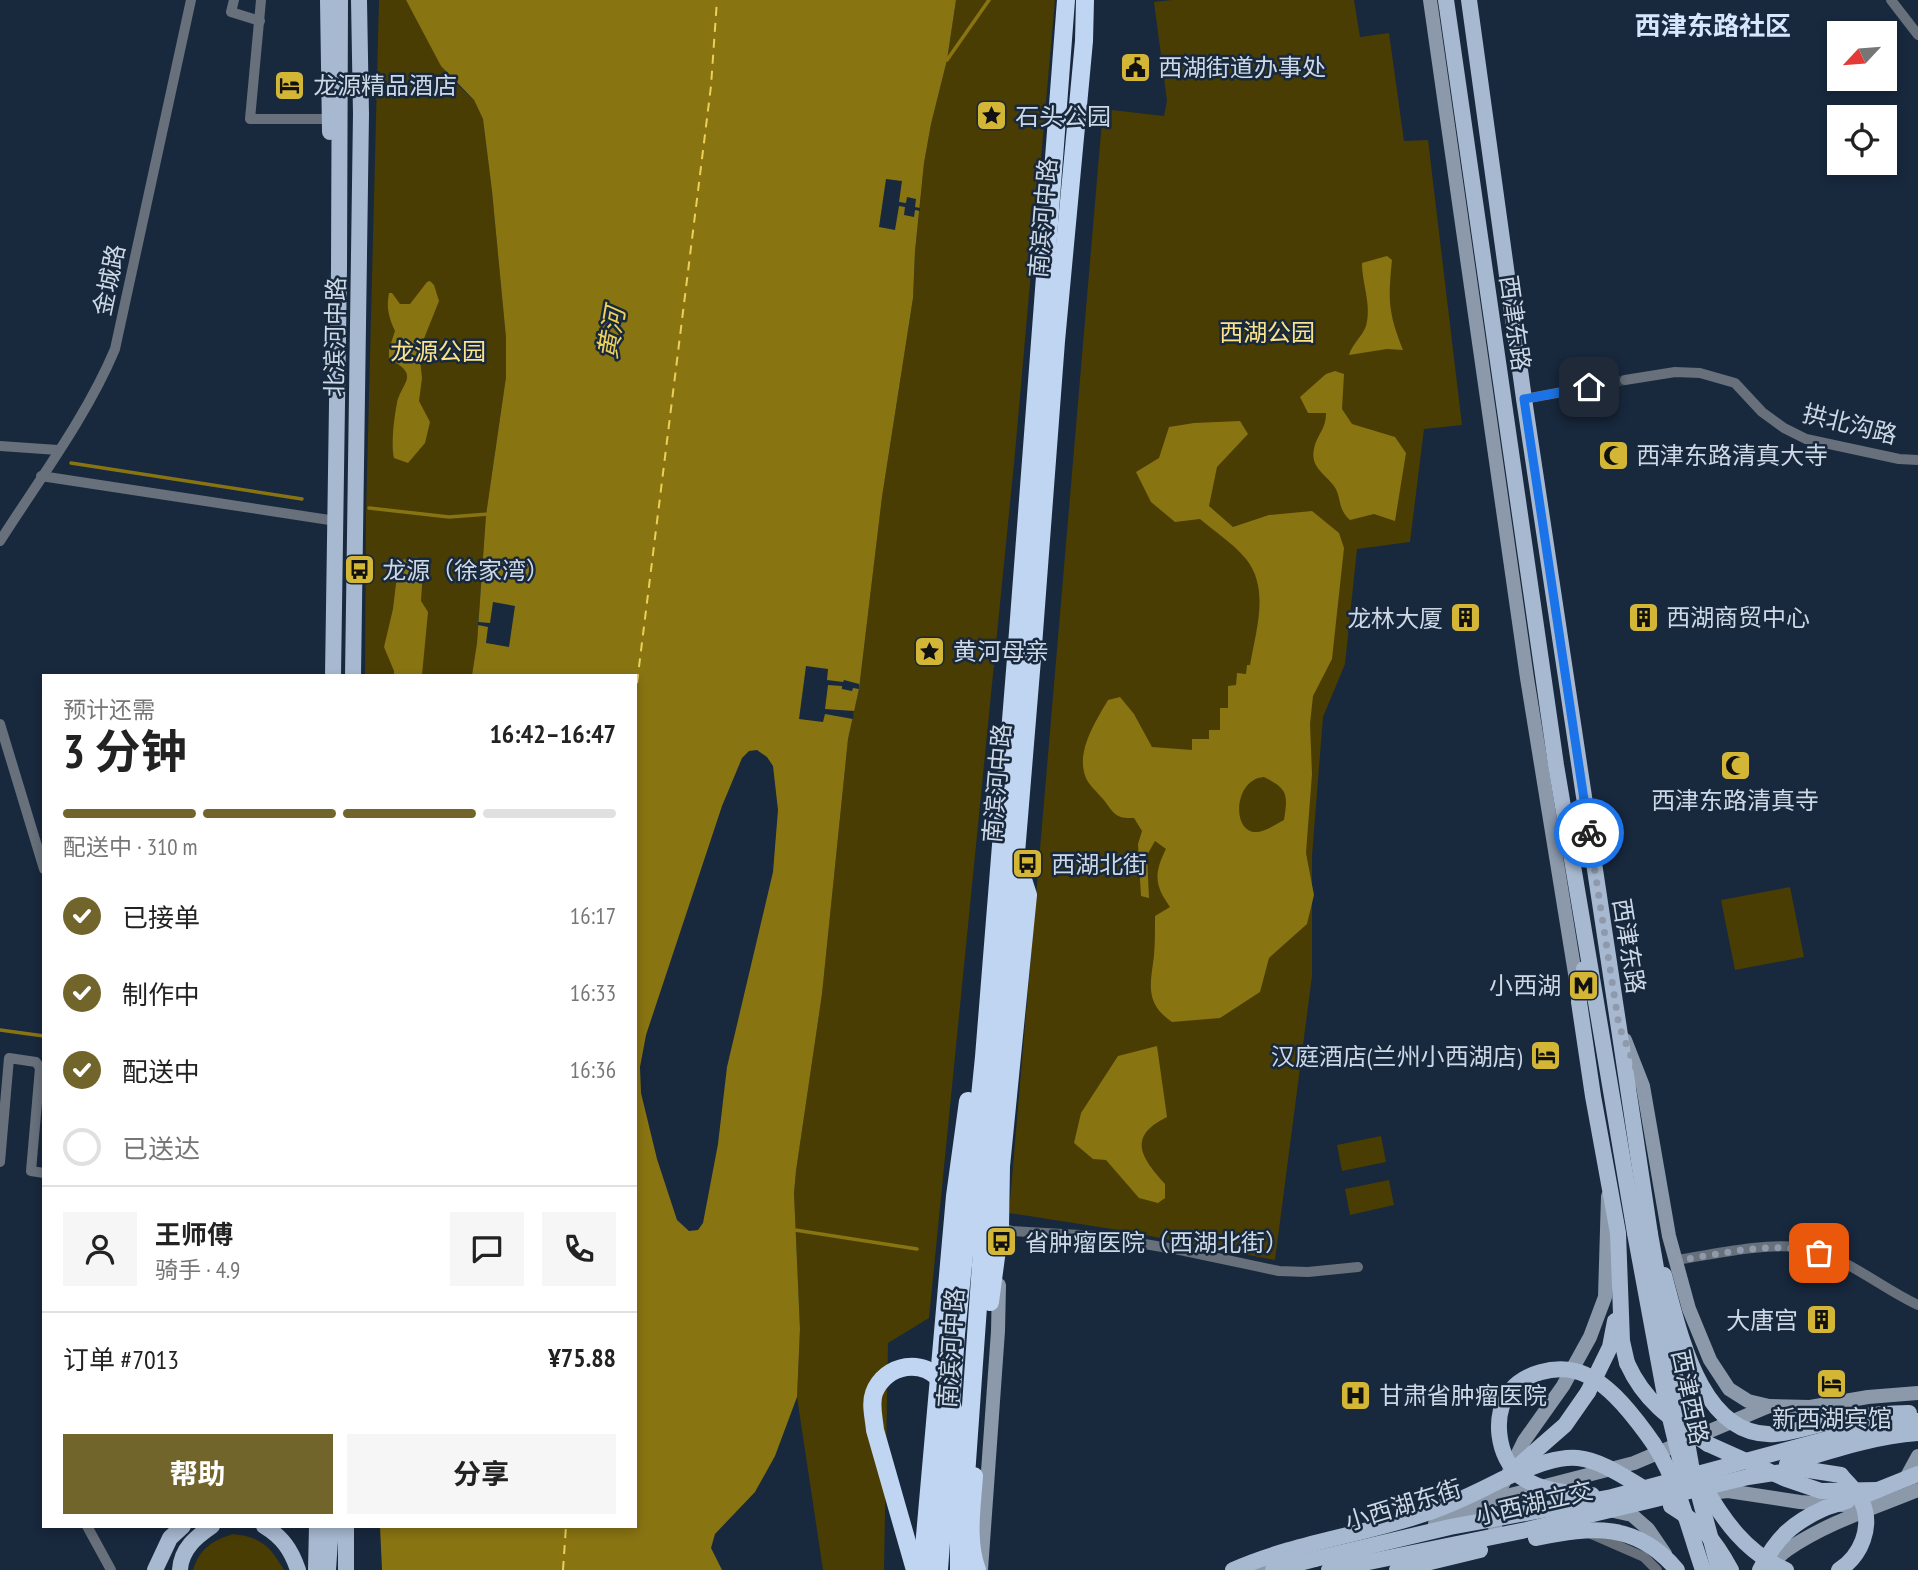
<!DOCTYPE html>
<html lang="zh">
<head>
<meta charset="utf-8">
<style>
	:root { --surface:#fff; --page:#f6f6f6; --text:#222; --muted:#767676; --line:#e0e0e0; --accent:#72652b }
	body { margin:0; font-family:"PT Sans Narrow","Noto Sans SC",sans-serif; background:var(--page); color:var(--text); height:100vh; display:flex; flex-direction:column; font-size:26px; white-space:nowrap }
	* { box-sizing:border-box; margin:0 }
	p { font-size:23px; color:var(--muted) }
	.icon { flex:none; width:38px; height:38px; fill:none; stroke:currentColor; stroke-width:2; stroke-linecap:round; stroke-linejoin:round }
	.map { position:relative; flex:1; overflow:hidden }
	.side { position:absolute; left:42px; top:674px; width:595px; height:854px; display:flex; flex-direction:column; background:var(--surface); border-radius:0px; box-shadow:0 4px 10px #0003 }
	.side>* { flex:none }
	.needle { width:46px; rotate:244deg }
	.fabs { position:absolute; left:1827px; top:21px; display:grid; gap:14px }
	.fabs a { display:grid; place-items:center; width:70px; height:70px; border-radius:0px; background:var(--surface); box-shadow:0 4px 10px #0003; font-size:35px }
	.pin { position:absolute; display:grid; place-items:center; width:60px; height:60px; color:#fff; margin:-30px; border-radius:14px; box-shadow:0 4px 10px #0006 }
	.courier { position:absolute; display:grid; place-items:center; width:70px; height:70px; margin:-35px; border:5px solid #1a73e8; border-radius:50%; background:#fff; color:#222; box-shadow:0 2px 9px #0007 }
	.summary em { font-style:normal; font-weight:700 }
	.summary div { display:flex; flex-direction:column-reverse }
	.summary { display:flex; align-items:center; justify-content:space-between; height:119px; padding:0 21px }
	h1 { font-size:46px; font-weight:700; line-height:52px }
	.bar { display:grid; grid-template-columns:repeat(4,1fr); gap:10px 7px; align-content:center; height:84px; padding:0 21px }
	.bar i { height:9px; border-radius:5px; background:var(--line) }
	.bar .on { background:var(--accent) }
	.bar p { grid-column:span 4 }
	.line { display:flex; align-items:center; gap:18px; padding:0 21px; border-top:2px solid var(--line) }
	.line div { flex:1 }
	.round { display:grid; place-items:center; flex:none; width:74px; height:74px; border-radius:0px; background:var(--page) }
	ol { padding:0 21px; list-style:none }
	li { display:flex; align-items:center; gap:21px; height:77px }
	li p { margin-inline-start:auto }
	li .icon { padding:7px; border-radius:50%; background:var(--accent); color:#fff; stroke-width:4 }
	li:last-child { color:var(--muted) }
	li i { width:38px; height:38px; border:4px solid var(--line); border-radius:50% }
	.primary-button { display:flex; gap:14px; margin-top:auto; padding:14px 21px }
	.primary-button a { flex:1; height:80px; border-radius:0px; background:var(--accent); color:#fff; font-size:28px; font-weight:700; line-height:80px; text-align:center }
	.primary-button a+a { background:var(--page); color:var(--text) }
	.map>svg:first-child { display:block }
</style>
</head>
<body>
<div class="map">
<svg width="1918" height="1570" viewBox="0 0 1918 1570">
	<rect width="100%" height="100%" fill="#18283d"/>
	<g fill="#493d03">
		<path d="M379,0H406L458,85L474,100L483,119L492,191L506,338V377L486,515L477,643L472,675L365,676L366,515Z"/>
		<path d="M956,0H1055L1015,453L929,1318L888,1343L884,1570H823L797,1397L800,1329L794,1193L796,1171L822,994L848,739L859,689L882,497L913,298L915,251L924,163L931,124L947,60Z"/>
		<path d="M1172,0H1354L1360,37L1389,33L1404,141L1428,140L1462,425L1424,429L1410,542L1357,549L1345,664L1323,717L1312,856V976L1275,1260L1118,1230L1009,1213L1103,109L1164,116L1167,101L1154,2Z"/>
		<path d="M1790,887L1804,957L1735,970L1721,900Z"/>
		<path d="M1381,1136L1386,1162L1342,1171L1337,1145Z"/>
		<path d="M1389,1180L1394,1205L1350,1215L1345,1189Z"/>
		<path d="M233,1534C261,1537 270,1546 284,1570H193C199,1549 213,1540 233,1534Z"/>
	</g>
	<g fill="#897412" fill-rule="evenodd">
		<path d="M406,0H956L947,60L931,124L924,163L915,251L913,298L882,497L859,689L848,739L822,994L796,1171L794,1193L800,1329L797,1397L775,1456L755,1492L715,1534L711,1548L722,1570H382L380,1526H635V676L472,675L477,643L486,515L506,377V338L492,191L483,119L474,100L441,66ZM757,750L767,757L773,766L778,810L773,872L727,1067L718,1144L703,1223L698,1230L689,1231L677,1220L657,1159L641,1093L640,1067L646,1035L722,806L742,758L749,751Z"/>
		<path d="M1387,256L1392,260C1388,300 1388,312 1403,350L1387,349L1349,355C1352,344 1362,337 1366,326C1372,305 1362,284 1362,263Z"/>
		<path d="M430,281L434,285L439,301L419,351L422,378L419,401L430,422L425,443L408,463L394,458C391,444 394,418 397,403C402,382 421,375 389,359V349L395,331C389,318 386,308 389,293H392L400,304H410L427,282Z"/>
		<path d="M1335,371L1344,374L1342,409L1352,424L1395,437L1406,453L1395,521L1374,514L1350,520C1337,509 1342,497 1334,486C1325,474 1310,467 1314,449C1317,434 1326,430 1326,413H1308L1300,397L1326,374Z"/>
		<path d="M1240,421L1248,434L1217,467L1209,506L1233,527L1269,515L1312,511L1339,533L1344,548L1332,659L1313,696L1310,724L1312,774L1306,853L1314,895L1307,924L1269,958L1260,992L1220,1018L1172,1022C1145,1003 1150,986 1154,956C1155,943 1155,930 1155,916L1170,907C1154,885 1154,873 1166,849L1155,841L1147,855L1149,898L1141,896L1138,844L1142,831L1134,818C1115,819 1114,813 1103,799C1098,793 1089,785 1086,778C1075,752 1096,721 1108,700L1120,697L1134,714L1152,747L1192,750V739H1209V730H1220V708H1228V686L1236,685L1237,673L1246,674L1247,665H1250C1256,630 1270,589 1246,559C1234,544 1214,531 1200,519L1175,522L1151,502L1136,472L1159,458L1169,427L1194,423ZM1264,777C1288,789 1288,794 1284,820C1276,824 1267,831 1258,832C1231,835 1233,779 1264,777Z"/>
		<path d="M417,557L423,569L421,601L428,612L422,675H394V671L384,647L393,609L397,575L402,560Z"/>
		<path d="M1157,1046L1167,1117C1126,1137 1142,1158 1165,1184V1198L1158,1203L1139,1198L1106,1160L1093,1159L1074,1143L1081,1113L1118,1056Z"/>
	</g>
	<g fill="#18283d">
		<path d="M886,179L902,181L899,202L906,203L907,197L916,199L915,207L920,208V211L915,210L914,217L904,215L905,207L899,206L895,230L879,227Z"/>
		<path d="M493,602L515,606L509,647L486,643L488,627L478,625V622L490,623Z"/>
		<path d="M806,666L828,669L827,680L843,682L844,680L859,684V689L853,688L852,691L842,689V686L828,685L825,709L854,711L853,719L825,714L823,722L799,719Z"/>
	</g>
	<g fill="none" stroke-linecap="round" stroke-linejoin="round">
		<g stroke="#897412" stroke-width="3.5">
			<path d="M947,60L989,0"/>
			<path d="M71,463L302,499"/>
			<path d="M369,508L449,517L489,514"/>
			<path d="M0,1030L44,1036"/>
			<path d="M795,1230L917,1249"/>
		</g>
		<g stroke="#edd05a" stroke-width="2" stroke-dasharray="9 7" stroke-linecap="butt">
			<path d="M635,699L711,86L717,0"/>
			<path d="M563,1570L566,1526"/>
		</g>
		<path stroke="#334256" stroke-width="10" stroke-dasharray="10 5" stroke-linecap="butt" d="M1589,387L1625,380"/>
		<g stroke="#67707b" stroke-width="10">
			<path d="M234,0L231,12L260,21"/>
			<path d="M261,0L250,119H329"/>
			<path d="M1891,0L1918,35"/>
			<path d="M1625,380L1675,372L1700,373L1735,383L1762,412L1784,428L1806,439L1899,459L1918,460"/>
			<path d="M1524,399L1589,387"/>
			<path d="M0,446L58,450"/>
			<path d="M41,476L336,521"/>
			<path d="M0,541C39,480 87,416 115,349L191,0"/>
			<path d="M0,724L44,869"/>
			<path d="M0,1162L9,1058L36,1062L40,1068L31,1171L44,1173"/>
			<path d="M1000,1227L1012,1231L1097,1236L1180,1250L1279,1271L1308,1272L1358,1267"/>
			<path d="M1675,1260C1711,1255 1762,1243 1798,1247C1842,1253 1879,1287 1918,1305"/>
			<path d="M87,1526L111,1570"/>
			<path d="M1589,1533L1644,1557L1657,1570"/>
		</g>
		<g stroke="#8b99ab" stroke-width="14">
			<path d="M1430,0L1527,678L1578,992"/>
			<path d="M1625,1040L1643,1086L1669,1236L1689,1309L1710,1360L1729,1389L1748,1401L1769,1406"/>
			<path d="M1906,1478L1918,1456"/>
			<path d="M1699,1494L1728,1491L1800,1502L1871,1507"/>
			<path d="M1609,1510L1632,1515L1648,1529L1665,1554"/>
			<path d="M1435,1524L1451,1519L1487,1501L1503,1484L1524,1441L1563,1386L1590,1337L1605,1297L1608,1196"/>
			<path d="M1496,1530L1487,1501L1634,1463L1769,1406L1810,1407L1868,1397L1918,1393"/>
			<path d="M981,1570L998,1331L999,1285"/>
			<path d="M1260,1570L1283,1564"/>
			<path d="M1768,1570C1774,1563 1779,1555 1787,1550C1826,1523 1874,1508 1918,1490"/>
		</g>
		<g stroke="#a7b9d0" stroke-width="16">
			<path d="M328,0L330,132"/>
			<path d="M1446,0L1556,765L1635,1233"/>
			<path d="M1469,0L1524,399L1650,1234"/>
			<path d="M333,676L339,268L340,0"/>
			<path d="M353,676L361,114L359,0"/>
			<path d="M1584,969L1579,1002L1593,1096L1618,1233L1622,1341L1627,1363"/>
			<path d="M1588,1392L1610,1347L1615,1321"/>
			<path d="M1708,1444L1786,1479L1821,1491L1878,1490"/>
			<path d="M1868,1494L1918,1474"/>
			<path d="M1671,1506C1702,1525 1714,1539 1731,1570"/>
			<path d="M264,1526C282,1537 291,1549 298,1570"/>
			<path d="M155,1570L170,1538L183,1526"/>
			<path d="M180,1570C181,1549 196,1537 212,1526"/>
			<path d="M316,1570L317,1526"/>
			<path d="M328,1570L331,1526"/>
			<path d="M346,1570V1526"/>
			<path d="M1233,1570C1294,1543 1362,1535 1424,1514C1452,1505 1477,1492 1503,1479"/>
			<path d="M1273,1570L1315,1559"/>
			<path d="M1760,1570C1776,1538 1792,1523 1825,1508"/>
		</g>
		<g stroke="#c0d5f1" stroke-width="18">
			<path d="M990,1302L1000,1227L1001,1166L1028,895L1018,864"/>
			<path d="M974,1476C972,1506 966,1541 977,1570"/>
			<path d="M965,1490L988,1166L999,1059L1032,659L1056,341L1084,41L1085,0"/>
			<path d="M922,1570L955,1196L968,1101"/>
			<path d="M939,1570L956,1334L984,1057L1016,658L1066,0"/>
		</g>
		<g stroke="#a7b9d0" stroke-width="16">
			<path d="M1635,1233L1666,1401L1687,1488"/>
			<path d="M1650,1234L1691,1465L1719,1570"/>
			<path d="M1664,1275C1679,1330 1700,1439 1775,1434C1796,1432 1818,1424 1839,1420C1862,1416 1885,1413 1909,1413"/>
			<path d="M1627,1363C1645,1403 1672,1420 1708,1444"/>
			<path d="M1787,1464C1830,1451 1874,1436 1918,1433"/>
			<path d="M1516,1468L1565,1425L1588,1392"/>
			<path d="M1503,1479C1575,1448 1582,1450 1648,1491"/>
			<path d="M1702,1483C1723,1520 1746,1553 1786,1570"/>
			<path d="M1592,1495C1568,1493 1541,1491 1521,1477C1497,1458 1491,1414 1511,1390C1525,1373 1554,1366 1575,1371C1604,1378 1629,1410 1646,1433C1676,1472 1687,1524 1703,1570"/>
			<path d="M1825,1508L1847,1501"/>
			<path d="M1536,1538C1592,1526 1637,1522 1677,1570"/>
			<path d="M1315,1559L1450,1527L1612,1497L1872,1427L1918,1421"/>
			<path d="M1329,1570L1526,1530L1748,1477L1802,1469L1841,1475C1847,1483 1858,1492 1862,1502C1873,1527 1861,1556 1839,1570"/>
			<path d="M1397,1570L1480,1550"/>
		</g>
		<path stroke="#c0d5f1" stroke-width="18" d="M915,1570L875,1430C874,1418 870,1404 874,1393C885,1364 925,1356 943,1384C949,1394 955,1413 957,1425C960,1438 958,1454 958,1468C958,1502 959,1536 959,1570"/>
	</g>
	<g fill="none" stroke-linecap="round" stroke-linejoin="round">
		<path stroke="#8e9aab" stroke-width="7" stroke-dasharray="0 12.6" d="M1589,833L1619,1026L1643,1086L1669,1236L1675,1261C1722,1254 1773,1240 1819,1253"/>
		<path stroke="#1a73e8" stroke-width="9" d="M1589,387L1524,399L1589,833"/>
	</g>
	<defs>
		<symbol id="civic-square" viewBox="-11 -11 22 22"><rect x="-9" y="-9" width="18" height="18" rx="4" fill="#d3b635" stroke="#18283d"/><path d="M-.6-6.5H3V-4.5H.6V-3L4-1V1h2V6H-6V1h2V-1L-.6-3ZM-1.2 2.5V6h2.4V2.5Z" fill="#111"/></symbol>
		<symbol id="hotel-square" viewBox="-11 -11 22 22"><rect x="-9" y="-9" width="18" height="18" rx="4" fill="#d3b635" stroke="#18283d"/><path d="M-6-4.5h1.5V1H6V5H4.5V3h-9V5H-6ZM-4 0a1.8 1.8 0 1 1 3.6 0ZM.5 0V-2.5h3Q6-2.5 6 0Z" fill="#111"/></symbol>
		<symbol id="sight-square" viewBox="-11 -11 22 22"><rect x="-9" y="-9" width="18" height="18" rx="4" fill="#d3b635" stroke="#18283d"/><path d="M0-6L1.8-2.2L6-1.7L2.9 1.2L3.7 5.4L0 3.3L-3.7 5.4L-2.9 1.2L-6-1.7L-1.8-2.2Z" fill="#111"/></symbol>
		<symbol id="mosque-square" viewBox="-11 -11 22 22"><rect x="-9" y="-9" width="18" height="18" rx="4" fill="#d3b635" stroke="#18283d"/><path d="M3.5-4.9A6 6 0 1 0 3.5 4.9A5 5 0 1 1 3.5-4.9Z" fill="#111"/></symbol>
		<symbol id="bus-square" viewBox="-11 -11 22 22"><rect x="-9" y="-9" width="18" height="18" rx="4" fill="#d3b635" stroke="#18283d"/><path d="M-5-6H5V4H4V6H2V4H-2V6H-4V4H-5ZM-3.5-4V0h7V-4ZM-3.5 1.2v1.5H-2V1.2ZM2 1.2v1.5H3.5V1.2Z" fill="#111"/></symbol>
		<symbol id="building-square" viewBox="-11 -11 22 22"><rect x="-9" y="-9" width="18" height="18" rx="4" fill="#d3b635" stroke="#18283d"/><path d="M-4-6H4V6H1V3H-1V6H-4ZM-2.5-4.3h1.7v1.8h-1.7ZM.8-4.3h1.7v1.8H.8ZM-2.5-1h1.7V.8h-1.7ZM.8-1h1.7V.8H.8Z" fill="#111"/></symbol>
		<symbol id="metro-square" viewBox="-11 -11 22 22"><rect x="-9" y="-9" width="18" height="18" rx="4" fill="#d3b635" stroke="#18283d"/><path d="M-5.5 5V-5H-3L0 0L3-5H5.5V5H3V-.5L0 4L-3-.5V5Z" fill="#111"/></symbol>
		<symbol id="hospital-square" viewBox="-11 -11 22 22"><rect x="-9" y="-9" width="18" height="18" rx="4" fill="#d3b635" stroke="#18283d"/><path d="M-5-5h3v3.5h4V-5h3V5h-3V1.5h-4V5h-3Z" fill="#111"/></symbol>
	</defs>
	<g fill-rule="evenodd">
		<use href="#civic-square" x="1118" y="50" width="35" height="35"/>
		<use href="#hotel-square" x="272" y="68" width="35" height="35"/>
		<use href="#sight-square" x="974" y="98" width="35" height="35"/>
		<use href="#mosque-square" x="1596" y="438" width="35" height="35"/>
		<use href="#bus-square" x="342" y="552" width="35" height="35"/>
		<use href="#building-square" x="1626" y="600" width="35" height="35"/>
		<use href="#building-square" x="1448" y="600" width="35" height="35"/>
		<use href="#sight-square" x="912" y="634" width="35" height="35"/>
		<use href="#mosque-square" x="1718" y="748" width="35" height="35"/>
		<use href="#bus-square" x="1010" y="846" width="35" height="35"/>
		<use href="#metro-square" x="1566" y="968" width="35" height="35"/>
		<use href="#hotel-square" x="1528" y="1038" width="35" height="35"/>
		<use href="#bus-square" x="984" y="1224" width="35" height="35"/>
		<use href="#building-square" x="1804" y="1302" width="35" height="35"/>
		<use href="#hotel-square" x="1814" y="1366" width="35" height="35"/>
		<use href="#hospital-square" x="1338" y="1378" width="35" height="35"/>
	</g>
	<g text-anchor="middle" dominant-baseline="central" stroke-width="5" stroke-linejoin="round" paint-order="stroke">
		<g font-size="24" fill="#cdd8e6" stroke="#18283d" text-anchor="start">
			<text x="1158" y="67">西湖街道办事处</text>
			<text x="313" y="85">龙源精品酒店</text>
			<text x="1015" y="116">石头公园</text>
			<text x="1636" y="455">西津东路清真大寺</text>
			<text x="382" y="570">龙源（徐家湾）</text>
			<text x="1666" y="617">西湖商贸中心</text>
			<text x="1443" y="618" text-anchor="end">龙林大厦</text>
			<text x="953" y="651">黄河母亲</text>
			<text x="1735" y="800" text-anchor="middle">西津东路清真寺</text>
			<text x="1051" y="864">西湖北街</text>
			<text x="1561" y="985" text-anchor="end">小西湖</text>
			<text x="1522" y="1056" text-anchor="end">汉庭酒店(兰州小西湖店)</text>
			<text x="1025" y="1242">省肿瘤医院（西湖北街）</text>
			<text x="1798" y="1320" text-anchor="end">大唐宫</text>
			<text x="1379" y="1395">甘肃省肿瘤医院</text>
			<text x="1832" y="1418" text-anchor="middle">新西湖宾馆</text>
		</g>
		<g font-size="24" fill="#cdd8e6" stroke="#18283d">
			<text transform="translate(1043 218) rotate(-85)">南滨河中路</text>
			<text transform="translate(109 280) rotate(-78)">金城路</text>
			<text transform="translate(1515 323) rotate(82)">西津东路</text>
			<text transform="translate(335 337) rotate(-89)">北滨河中路</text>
			<text transform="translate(1850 424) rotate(14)">拱北沟路</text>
			<text transform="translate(997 783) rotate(-85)">南滨河中路</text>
			<text transform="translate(1629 946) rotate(81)">西津东路</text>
			<text transform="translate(951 1348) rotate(-86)">南滨河中路</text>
			<text transform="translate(1690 1397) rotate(78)">西津西路</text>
			<text transform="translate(1534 1503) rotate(-13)">小西湖立交</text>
			<text transform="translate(1403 1505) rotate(-17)">小西湖东街</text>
		</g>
		<g font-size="24" fill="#fae38a" stroke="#18283d">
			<text x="1267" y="332">西湖公园</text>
			<text x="438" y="351">龙源公园</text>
		</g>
		<g font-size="26" font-weight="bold" fill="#d5e6fd" stroke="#18283d">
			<text x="1713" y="25">西津东路社区</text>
		</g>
		<g font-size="26" font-style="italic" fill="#edd05a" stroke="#18283d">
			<text transform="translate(611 333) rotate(-80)">黄河</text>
		</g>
	</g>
</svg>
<div class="fabs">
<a><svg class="needle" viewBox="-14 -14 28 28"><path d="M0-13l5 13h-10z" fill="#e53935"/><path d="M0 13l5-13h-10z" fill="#767676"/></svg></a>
<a><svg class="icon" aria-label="locate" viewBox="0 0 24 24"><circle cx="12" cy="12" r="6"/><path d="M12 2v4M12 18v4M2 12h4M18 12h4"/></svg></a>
</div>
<div class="pin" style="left:1819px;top:1253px;background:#ea580c"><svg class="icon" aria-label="bag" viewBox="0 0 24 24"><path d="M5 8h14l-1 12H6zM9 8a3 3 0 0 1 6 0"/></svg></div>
<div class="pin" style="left:1589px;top:387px;background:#1f2937"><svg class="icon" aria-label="home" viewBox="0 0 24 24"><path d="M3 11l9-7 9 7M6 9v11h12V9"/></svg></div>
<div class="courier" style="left:1589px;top:833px"><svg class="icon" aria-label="bike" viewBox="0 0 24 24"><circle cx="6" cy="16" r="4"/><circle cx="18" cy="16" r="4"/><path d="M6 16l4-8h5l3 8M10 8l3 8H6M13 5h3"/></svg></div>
<section class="side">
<div class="summary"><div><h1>3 分钟</h1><p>预计还需</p></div><em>16:42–16:47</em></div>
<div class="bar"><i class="on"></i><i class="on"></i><i class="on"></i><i></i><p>配送中 · 310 m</p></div>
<ol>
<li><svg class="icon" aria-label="check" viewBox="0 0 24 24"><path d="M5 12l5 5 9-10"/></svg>已接单<p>16:17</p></li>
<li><svg class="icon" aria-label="check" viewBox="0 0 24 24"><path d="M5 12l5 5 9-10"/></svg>制作中<p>16:33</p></li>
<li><svg class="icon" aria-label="check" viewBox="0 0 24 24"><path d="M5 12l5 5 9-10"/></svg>配送中<p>16:36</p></li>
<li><i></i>已送达</li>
</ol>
<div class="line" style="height:126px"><a class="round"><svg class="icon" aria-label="person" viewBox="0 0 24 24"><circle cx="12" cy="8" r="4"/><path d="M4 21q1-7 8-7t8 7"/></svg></a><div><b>王师傅</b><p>骑手 · 4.9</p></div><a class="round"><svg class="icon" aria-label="chat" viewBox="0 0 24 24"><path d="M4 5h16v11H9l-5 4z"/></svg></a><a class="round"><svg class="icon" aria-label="phone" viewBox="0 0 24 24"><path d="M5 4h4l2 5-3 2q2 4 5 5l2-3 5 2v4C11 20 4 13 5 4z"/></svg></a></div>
<div class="line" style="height:91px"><div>订单 #7013</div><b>¥75.88</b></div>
<div class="primary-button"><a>帮助</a><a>分享</a></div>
</section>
</div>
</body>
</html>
